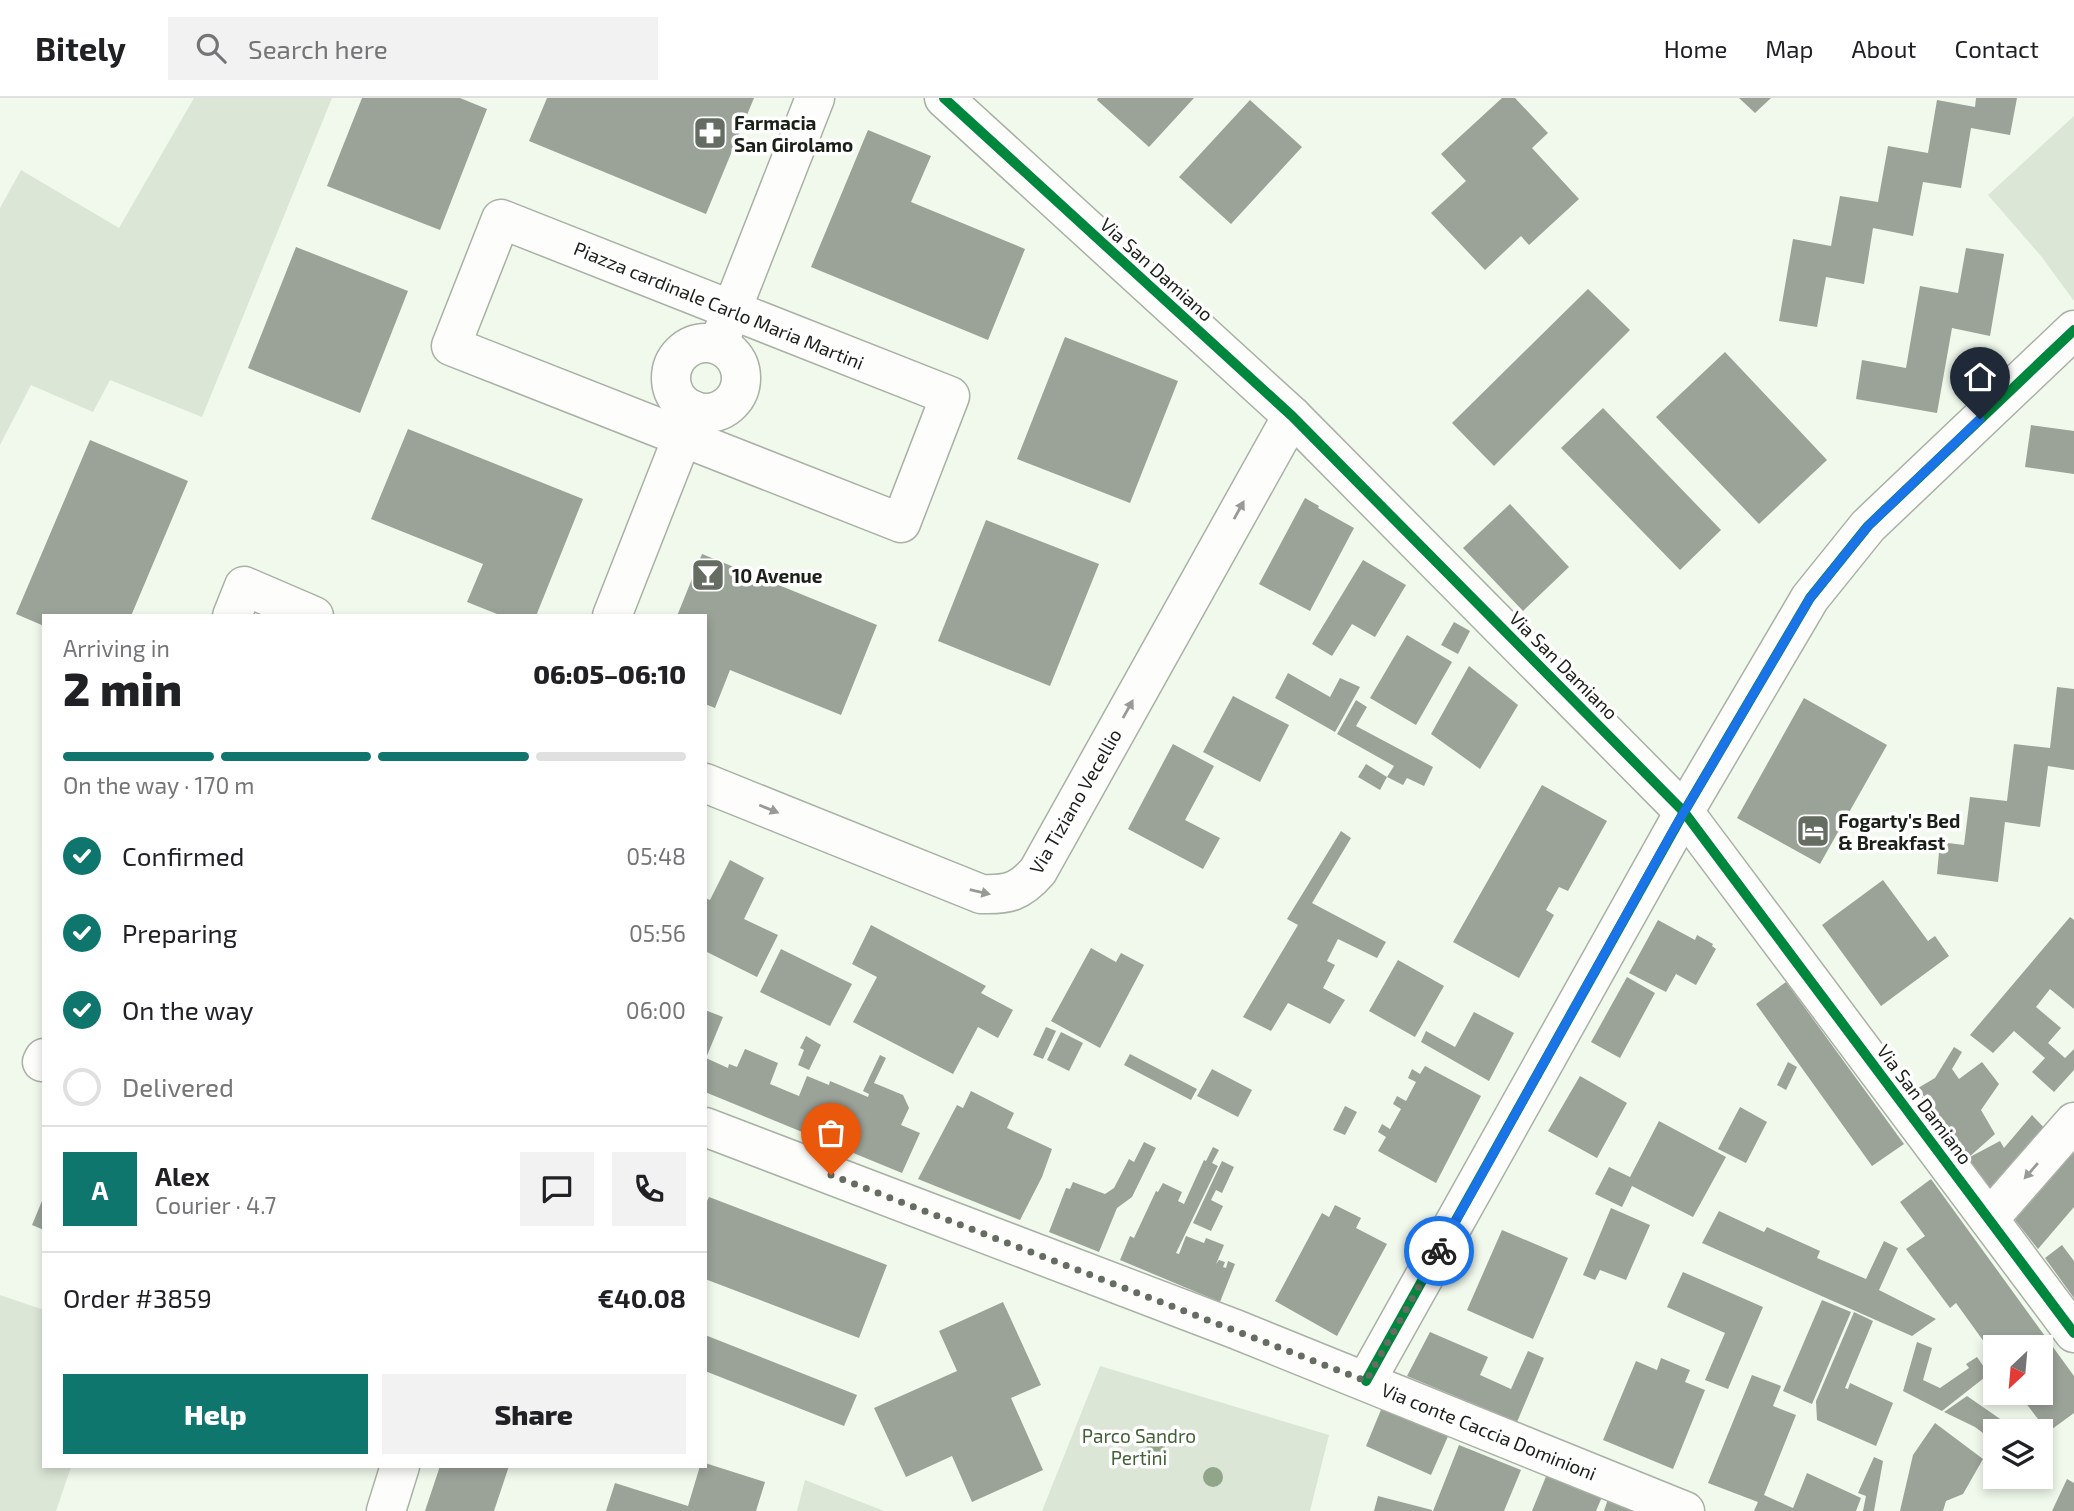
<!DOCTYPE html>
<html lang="en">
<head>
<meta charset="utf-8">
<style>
	:root { --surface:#fff; --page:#f2f2f2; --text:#202124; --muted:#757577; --line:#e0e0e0; --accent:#0f766e }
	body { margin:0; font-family:"Exo 2",sans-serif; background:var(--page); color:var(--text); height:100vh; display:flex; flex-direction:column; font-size:26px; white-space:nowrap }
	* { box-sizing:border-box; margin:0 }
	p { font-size:23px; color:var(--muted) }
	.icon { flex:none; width:38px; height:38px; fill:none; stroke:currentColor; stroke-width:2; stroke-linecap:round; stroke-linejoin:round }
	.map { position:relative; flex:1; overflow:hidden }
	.details { position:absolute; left:42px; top:516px; width:665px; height:854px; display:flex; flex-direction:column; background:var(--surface); border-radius:0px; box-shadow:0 4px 10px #0003 }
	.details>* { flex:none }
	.needle { width:46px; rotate:206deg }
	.controls { position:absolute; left:1983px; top:1237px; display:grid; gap:14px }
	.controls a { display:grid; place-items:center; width:70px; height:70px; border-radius:0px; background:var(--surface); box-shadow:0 4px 10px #0003; font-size:35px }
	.pin { position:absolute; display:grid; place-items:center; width:60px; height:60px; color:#fff; margin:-72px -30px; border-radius:50% 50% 50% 0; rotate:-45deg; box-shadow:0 0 7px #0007 }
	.pin .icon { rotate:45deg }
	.courier { position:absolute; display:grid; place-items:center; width:70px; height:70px; margin:-35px; border:5px solid #1a73e8; border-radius:50%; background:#fff; color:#222; box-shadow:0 2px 9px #0007 }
	.summary em { font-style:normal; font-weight:800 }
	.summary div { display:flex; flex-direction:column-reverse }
	.summary { display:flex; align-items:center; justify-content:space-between; height:119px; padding:0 21px }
	h1 { font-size:46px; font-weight:800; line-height:52px }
	.bar { display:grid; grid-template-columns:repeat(4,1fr); gap:10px 7px; align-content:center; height:84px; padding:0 21px }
	.bar i { height:9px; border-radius:5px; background:var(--line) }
	.bar .active { background:var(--accent) }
	.bar p { grid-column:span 4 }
	.line { display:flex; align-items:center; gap:18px; padding:0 21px; border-top:2px solid var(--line) }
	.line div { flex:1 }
	.round { display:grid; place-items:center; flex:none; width:74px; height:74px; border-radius:0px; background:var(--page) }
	ol { padding:0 21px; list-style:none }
	li { display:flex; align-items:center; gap:21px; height:77px }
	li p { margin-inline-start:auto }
	li .icon { padding:7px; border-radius:50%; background:var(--accent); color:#fff; stroke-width:4 }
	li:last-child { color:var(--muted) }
	li i { width:38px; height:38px; border:4px solid var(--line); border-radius:50% }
	.cta { display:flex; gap:14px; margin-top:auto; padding:14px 21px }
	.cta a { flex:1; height:80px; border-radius:0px; background:var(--accent); color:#fff; font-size:28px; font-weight:800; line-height:80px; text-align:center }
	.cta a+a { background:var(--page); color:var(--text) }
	header { display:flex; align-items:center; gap:42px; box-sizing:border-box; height:98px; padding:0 35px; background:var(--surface); border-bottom:2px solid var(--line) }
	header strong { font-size:33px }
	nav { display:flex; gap:38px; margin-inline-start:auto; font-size:24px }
	.search { width:490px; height:63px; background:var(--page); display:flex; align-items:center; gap:18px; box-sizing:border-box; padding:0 24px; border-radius:0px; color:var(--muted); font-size:26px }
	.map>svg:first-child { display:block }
</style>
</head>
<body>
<header>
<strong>Bitely</strong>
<div class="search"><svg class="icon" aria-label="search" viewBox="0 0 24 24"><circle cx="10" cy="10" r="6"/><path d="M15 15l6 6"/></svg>Search here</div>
<nav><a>Home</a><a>Map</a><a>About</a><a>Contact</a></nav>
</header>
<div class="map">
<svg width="2074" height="1413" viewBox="0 0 2074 1413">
	<rect width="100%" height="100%" fill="#f0f9ec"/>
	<g fill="#dbe6d6">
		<path d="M194,0H332L202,319L110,282L93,314L31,287L0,347V110L21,72L119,130Z"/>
		<path d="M2074,18V203L2041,158L1988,97Z"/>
		<path d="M0,1197L44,1212V1368L71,1369L56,1413H0Z"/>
		<path d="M1100,1268L1329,1337L1310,1413H1042Z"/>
		<path d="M805,1382L884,1413H797Z"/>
	</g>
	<g fill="#9ba298">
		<path d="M362,0H460L487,11L440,132L327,88Z"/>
		<path d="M547,0H754L706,116L529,43Z"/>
		<path d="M1098,0H1194L1149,49L1097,2Z"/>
		<path d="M1502,0H1515L1548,35L1532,50L1579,101L1529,147L1521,138L1485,172L1431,115L1466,83L1441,56Z"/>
		<path d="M1739,0H1771L1755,15Z"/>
		<path d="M1976,0H2017L2010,37L1971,30L1961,90L1923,84L1913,138L1873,130L1864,186L1826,179L1817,229L1779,223L1793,141L1831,148L1840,98L1878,104L1888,48L1928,55L1937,2L1975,9Z"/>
		<path d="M1250,2L1302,49L1231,126L1179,79Z"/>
		<path d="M868,32L931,58L911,104L1025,151L988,242L811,169Z"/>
		<path d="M296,149L408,193L360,315L248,270Z"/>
		<path d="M1966,150L2004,156L1990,238L1952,230L1937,315L1856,301L1862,262L1906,270L1920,188L1958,195Z"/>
		<path d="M1588,191L1630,232L1494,368L1452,325Z"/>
		<path d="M1065,239L1178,283L1130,405L1017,361Z"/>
		<path d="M1725,254L1827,362L1759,426L1656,319Z"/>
		<path d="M1603,310L1721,432L1680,472L1561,350Z"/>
		<path d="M2031,327L2074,333V376L2025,369Z"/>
		<path d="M408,331L583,401L536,518H502L467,504L483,466L371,421Z"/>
		<path d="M90,342L188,383L131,518H44V528L16,516Z"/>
		<path d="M1305,400L1319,408L1318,410L1354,430L1310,513L1259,486Z"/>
		<path d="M1510,406L1569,469L1523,513L1463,450Z"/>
		<path d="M986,422L1099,466L1050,588L938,543Z"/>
		<path d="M702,456L877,527L841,617L730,572L715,610L705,606V518H677Z"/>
		<path d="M1363,462L1406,487L1375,539L1352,526L1332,558L1312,546Z"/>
		<path d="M1454,524L1470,533L1458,556L1441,547Z"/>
		<path d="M1407,537L1452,564L1416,627L1370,600Z"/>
		<path d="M1469,568L1518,607L1480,671L1431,636Z"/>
		<path d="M1288,575L1330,599L1340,580L1360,589L1335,634L1275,600Z"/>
		<path d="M2057,589L2074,591V672L2048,668L2040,729L2005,724L1998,784L1937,776L1940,744L1964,747L1970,699L2007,703L2014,646L2050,650Z"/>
		<path d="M1233,598L1289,627L1260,684L1203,654Z"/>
		<path d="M1804,600L1887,647L1820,766L1737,720Z"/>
		<path d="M1356,602L1367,609L1356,628L1433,669L1424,688L1407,680L1403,687L1387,679L1380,692L1358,679L1366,666L1387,679L1394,668L1337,636Z"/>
		<path d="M1173,646L1214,668L1185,722L1220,740L1203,771L1128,731Z"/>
		<path d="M1542,687L1607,723L1568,793L1559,789L1546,812L1554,817L1519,880L1453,844Z"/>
		<path d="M1341,733L1351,740L1312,805L1386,844L1377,860L1338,841L1327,863L1335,867L1323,890L1345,902L1330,926L1288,905L1271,933L1243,919L1298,827L1287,821Z"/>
		<path d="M730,762L764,780L744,821L778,837L757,879L705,853V800L710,802Z"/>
		<path d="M1883,782L1928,843L1935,838L1949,858L1881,908L1822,827Z"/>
		<path d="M2070,819L2074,822V911L2050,891L2036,909L2061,930L2048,945L2065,960L2074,951V972L2054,994L2032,974L2045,960L2014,933L1993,955L1970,937Z"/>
		<path d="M1658,822L1695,842L1697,837L1713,846L1712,848L1716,851L1696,887L1676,876L1666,894L1629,875Z"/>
		<path d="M871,827L986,888L981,895L1013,912L998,940L978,929L953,976L853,924L877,879L852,866Z"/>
		<path d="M1091,850L1116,864L1121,855L1144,867L1100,950L1051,923Z"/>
		<path d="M781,851L852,886L830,928L760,894Z"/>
		<path d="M1398,862L1444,888L1415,939L1369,913Z"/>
		<path d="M1627,879L1655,895L1620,960L1591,944Z"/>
		<path d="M1786,884L1904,1046L1872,1068L1756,906Z"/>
		<path d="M705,912L723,919L706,960L728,970L729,966L737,969L745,951L778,965L770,986L799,998L807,978L829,987L830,983L868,999L869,996L863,993L870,978L880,957L886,960L874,985L903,997L909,1010L901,1027L920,1035L902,1075L705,994Z"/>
		<path d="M1474,914L1514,935L1489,983L1421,944L1426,933L1455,949Z"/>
		<path d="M1046,929L1056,933L1043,961L1033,957Z"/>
		<path d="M1061,934L1083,945L1069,973L1047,962Z"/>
		<path d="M806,938L821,947L809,972L798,967L804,952L800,950Z"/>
		<path d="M1954,949L1962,954L1952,971L1959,981L1982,964L1999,986L1981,1012L1995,1036L1968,1060L1918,990L1935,980Z"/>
		<path d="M1130,956L1197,991L1191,1002L1124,967Z"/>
		<path d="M1788,964L1797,969L1786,992L1777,987Z"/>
		<path d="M1425,968L1481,998L1436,1085L1378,1053L1386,1039L1378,1034L1382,1026L1390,1031L1401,1011L1393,1006L1397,998L1406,1003L1416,984L1408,980L1412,971L1420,976Z"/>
		<path d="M1212,971L1252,992L1238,1019L1197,998Z"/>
		<path d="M1580,978L1627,1005L1597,1060L1548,1033Z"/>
		<path d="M971,993L1014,1015L1007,1030L1052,1051L1042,1079L1020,1122L918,1081L957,1007L963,1010Z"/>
		<path d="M1345,1008L1357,1014L1345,1037L1333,1032Z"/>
		<path d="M1740,1009L1767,1024L1746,1065L1718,1051Z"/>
		<path d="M2032,1017L2050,1036L1995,1099L1968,1060L2000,1043L2004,1050Z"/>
		<path d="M1659,1023L1726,1059L1693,1119L1632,1088L1622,1109L1595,1096L1609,1069L1630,1079Z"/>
		<path d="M1144,1044L1156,1050L1132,1099L1117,1110L1099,1154L1049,1134L1066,1090L1070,1091L1073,1084L1105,1096L1114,1090L1129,1061L1134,1064Z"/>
		<path d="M1213,1049L1219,1052L1212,1065L1218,1068L1176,1155L1179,1156L1186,1138L1204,1145L1206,1140L1224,1147L1216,1166L1219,1162L1225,1164L1223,1169L1226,1170L1228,1163L1235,1166L1220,1204L1120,1162L1130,1138L1134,1140L1156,1093L1158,1094L1163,1085L1182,1094L1178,1103L1184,1106L1204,1062L1206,1063Z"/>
		<path d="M2074,1054V1109L2038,1151L2015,1122Z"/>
		<path d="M1222,1063L1234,1069L1222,1095L1216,1092L1211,1102L1223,1108L1211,1133L1193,1125Z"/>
		<path d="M1931,1081L2074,1278V1315L2048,1334L2018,1295H2040V1250H1995V1259L1956,1205L1950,1210L1906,1151L1925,1138L1900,1104Z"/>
		<path d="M44,1098V1132L32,1127Z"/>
		<path d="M709,1099L887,1167L859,1240L705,1181V1103H707Z"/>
		<path d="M1335,1107L1361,1120L1356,1130L1387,1146L1337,1238L1275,1203L1322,1115L1329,1119Z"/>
		<path d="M1611,1110L1650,1127L1626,1182L1600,1172L1595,1182L1583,1177Z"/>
		<path d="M1719,1113L1764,1134L1767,1129L1820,1153L1817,1160L1866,1181L1884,1143L1898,1150L1879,1192L1936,1221L1912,1238L1702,1145Z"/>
		<path d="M1502,1132L1568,1160L1533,1241L1467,1212Z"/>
		<path d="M2062,1147L2074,1163V1200L2045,1160Z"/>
		<path d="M1683,1174L1763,1209L1728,1291L1705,1282L1725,1235L1667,1209Z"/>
		<path d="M1822,1202L1851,1214L1812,1306L1783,1293Z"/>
		<path d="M1003,1204L1041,1287L1011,1300L1043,1372L972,1404L952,1358L906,1379L874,1310L957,1273L939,1233Z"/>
		<path d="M1854,1214L1873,1223L1845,1290L1848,1291L1850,1285L1893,1305L1876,1348L1817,1322L1816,1303Z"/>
		<path d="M1430,1234L1488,1259L1480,1277L1511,1291L1528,1253L1544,1260L1517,1324L1407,1278Z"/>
		<path d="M705,1237L857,1297L844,1328L705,1273Z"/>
		<path d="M1917,1244L1932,1250L1923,1282L1940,1290L1969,1270L1966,1266L1977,1259L1989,1276L1942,1313L1903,1293Z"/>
		<path d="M1661,1260L1690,1272L1685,1284L1705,1292L1673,1371L1603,1342L1636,1263L1657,1272Z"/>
		<path d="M1752,1277L1781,1288L1773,1308L1796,1317L1764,1397L1793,1410L1807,1375L1861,1400L1856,1413H1754L1758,1404L1708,1385Z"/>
		<path d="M1967,1298L2019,1334H1995V1344L1975,1329L1944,1314Z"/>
		<path d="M1383,1307L1449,1336L1431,1377L1366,1348Z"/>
		<path d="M1935,1325L1983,1361L1963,1396L1946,1403L1943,1413H1900L1913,1357Z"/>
		<path d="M1459,1347L1521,1372L1504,1413H1433Z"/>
		<path d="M1874,1359L1883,1363L1874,1413H1863L1866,1398L1858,1395Z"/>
		<path d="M705,1365L765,1384L756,1413H606L615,1385L688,1408L700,1368H705Z"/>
		<path d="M440,1368H509L494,1413H425Z"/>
		<path d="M1547,1376L1602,1399L1596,1413H1532Z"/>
		<path d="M2067,1381L2074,1385V1413H2052Z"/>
		<path d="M1378,1398L1432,1412V1413H1374Z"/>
		<path d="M1608,1401L1636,1413H1604Z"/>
	</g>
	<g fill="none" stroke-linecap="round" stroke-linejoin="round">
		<defs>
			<g id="minor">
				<path d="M944,0L1292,318L1684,714L2074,1235"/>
				<path d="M501,121L950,298L901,425L451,248Z"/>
				<circle cx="706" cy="280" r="35"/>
				<path d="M718,247L815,0"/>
				<path d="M232,518L244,488L314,518"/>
				<path d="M612,518L693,312"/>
				<path d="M705,685L981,796C1008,797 1020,794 1038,773L1292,318"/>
				<path d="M42,964L44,960"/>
				<path d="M705,1029L1235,1231L1685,1413"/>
				<path d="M1989,1121L2074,1024"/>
				<path d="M1366,1283L1684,714L1810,500L1868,428L2074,232"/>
				<path d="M386,1413L400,1368"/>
			</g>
		</defs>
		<use href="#minor" stroke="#a9b0a6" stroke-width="41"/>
		<use href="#minor" stroke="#fdfefc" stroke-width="38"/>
		<defs>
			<g id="cycleway">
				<path d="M944,0L1292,318L1684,714L2074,1235"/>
				<path d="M1366,1283L1684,714L1810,500L1868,428L2074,232"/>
			</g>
		</defs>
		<use href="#cycleway" stroke="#fff" stroke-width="15"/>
		<use href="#cycleway" stroke="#00873e" stroke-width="10"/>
	</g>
	<g fill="#91a588">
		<circle cx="1156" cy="1353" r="10"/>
		<circle cx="1213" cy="1379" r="10"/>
	</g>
	<defs><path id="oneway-solid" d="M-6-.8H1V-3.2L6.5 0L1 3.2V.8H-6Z" transform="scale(1.75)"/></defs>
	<g fill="#979a95">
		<use href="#oneway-solid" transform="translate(1239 412) rotate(-61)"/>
		<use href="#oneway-solid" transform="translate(1128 611) rotate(-61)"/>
		<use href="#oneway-solid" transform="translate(769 711) rotate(22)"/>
		<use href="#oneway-solid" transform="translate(980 794) rotate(13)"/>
		<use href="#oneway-solid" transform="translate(2031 1073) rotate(131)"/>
	</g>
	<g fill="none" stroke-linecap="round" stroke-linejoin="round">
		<path stroke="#656c62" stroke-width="7" stroke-dasharray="0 12.6" d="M831,1077L1366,1283L1439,1153"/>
		<path stroke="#1a73e8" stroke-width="9" d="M1439,1153L1674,731L1810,500L1868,428L1980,321"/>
	</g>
	<defs>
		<symbol id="pharmacy-square" viewBox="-11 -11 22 22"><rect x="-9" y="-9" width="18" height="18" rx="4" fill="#656c62" stroke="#fff"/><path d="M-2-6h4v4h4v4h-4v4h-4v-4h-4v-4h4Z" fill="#fff"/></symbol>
		<symbol id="bar-square" viewBox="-11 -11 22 22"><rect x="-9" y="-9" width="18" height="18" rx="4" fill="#656c62" stroke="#fff"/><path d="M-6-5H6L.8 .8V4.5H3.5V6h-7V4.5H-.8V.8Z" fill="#fff"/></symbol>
		<symbol id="hotel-square" viewBox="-11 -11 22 22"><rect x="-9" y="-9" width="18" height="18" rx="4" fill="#656c62" stroke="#fff"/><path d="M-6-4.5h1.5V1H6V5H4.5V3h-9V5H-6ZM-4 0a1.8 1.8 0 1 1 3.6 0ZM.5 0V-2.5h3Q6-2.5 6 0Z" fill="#fff"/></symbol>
	</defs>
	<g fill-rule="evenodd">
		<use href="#pharmacy-square" x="691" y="16" width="38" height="38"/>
		<use href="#bar-square" x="689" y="458" width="38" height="38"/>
		<use href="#hotel-square" x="1794" y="714" width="38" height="38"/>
	</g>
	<g text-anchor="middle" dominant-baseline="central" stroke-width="7" stroke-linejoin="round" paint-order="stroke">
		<g font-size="19" font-weight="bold" fill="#1a2018" stroke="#fff" text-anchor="start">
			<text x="734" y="24">Farmacia<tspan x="734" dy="22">San Girolamo</tspan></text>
			<text x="732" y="477">10 Avenue</text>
			<text x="1838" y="722">Fogarty's Bed<tspan x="1838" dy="22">&amp; Breakfast</tspan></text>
		</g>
		<g font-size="19" fill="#1a2018" stroke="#fff">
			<text transform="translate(1157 171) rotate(42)">Via San Damiano</text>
			<text transform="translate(719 207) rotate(22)">Piazza cardinale Carlo Maria Martini</text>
			<text transform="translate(1564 567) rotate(45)">Via San Damiano</text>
			<text transform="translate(1075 703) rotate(-60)">Via Tiziano Vecellio</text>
			<text transform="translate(1925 1006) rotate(53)">Via San Damiano</text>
			<text transform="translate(1489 1333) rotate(22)">Via conte Caccia Dominioni</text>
		</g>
		<g font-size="19" fill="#436137" stroke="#fff">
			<text x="1139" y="1337">Parco Sandro<tspan x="1139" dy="22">Pertini</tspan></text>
		</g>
	</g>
</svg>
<div class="controls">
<a><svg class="needle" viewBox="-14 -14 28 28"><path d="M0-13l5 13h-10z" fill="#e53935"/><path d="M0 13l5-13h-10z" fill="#757577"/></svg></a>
<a><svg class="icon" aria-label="layers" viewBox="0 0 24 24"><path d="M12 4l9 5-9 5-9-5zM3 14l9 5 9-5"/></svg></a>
</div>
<div class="pin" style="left:831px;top:1077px;background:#ea580c"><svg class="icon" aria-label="bag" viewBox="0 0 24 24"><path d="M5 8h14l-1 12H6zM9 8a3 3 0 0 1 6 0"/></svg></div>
<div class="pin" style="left:1980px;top:321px;background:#1f2937"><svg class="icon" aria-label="home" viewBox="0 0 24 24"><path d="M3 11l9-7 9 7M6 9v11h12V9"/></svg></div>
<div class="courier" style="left:1439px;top:1153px"><svg class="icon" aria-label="bike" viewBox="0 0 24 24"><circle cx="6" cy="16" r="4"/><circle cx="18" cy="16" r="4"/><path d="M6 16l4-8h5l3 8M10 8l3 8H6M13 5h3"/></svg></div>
<section class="details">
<div class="summary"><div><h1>2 min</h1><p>Arriving in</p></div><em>06:05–06:10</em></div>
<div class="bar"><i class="active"></i><i class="active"></i><i class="active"></i><i></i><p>On the way · 170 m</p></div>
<ol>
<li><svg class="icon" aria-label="check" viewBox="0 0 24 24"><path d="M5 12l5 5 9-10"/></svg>Confirmed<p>05:48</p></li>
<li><svg class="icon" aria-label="check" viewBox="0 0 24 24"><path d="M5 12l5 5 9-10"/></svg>Preparing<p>05:56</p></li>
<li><svg class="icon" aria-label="check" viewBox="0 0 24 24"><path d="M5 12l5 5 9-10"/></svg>On the way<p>06:00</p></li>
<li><i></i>Delivered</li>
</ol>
<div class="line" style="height:126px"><b class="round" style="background:var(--accent);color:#fff">A</b><div><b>Alex</b><p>Courier · 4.7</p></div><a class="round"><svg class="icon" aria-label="chat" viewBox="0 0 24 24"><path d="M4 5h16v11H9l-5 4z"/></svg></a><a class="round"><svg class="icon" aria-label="phone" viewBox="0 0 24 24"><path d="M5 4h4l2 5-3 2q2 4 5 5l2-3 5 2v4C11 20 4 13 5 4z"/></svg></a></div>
<div class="line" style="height:91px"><div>Order #3859</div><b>€40.08</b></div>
<div class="cta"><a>Help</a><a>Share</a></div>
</section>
</div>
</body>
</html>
